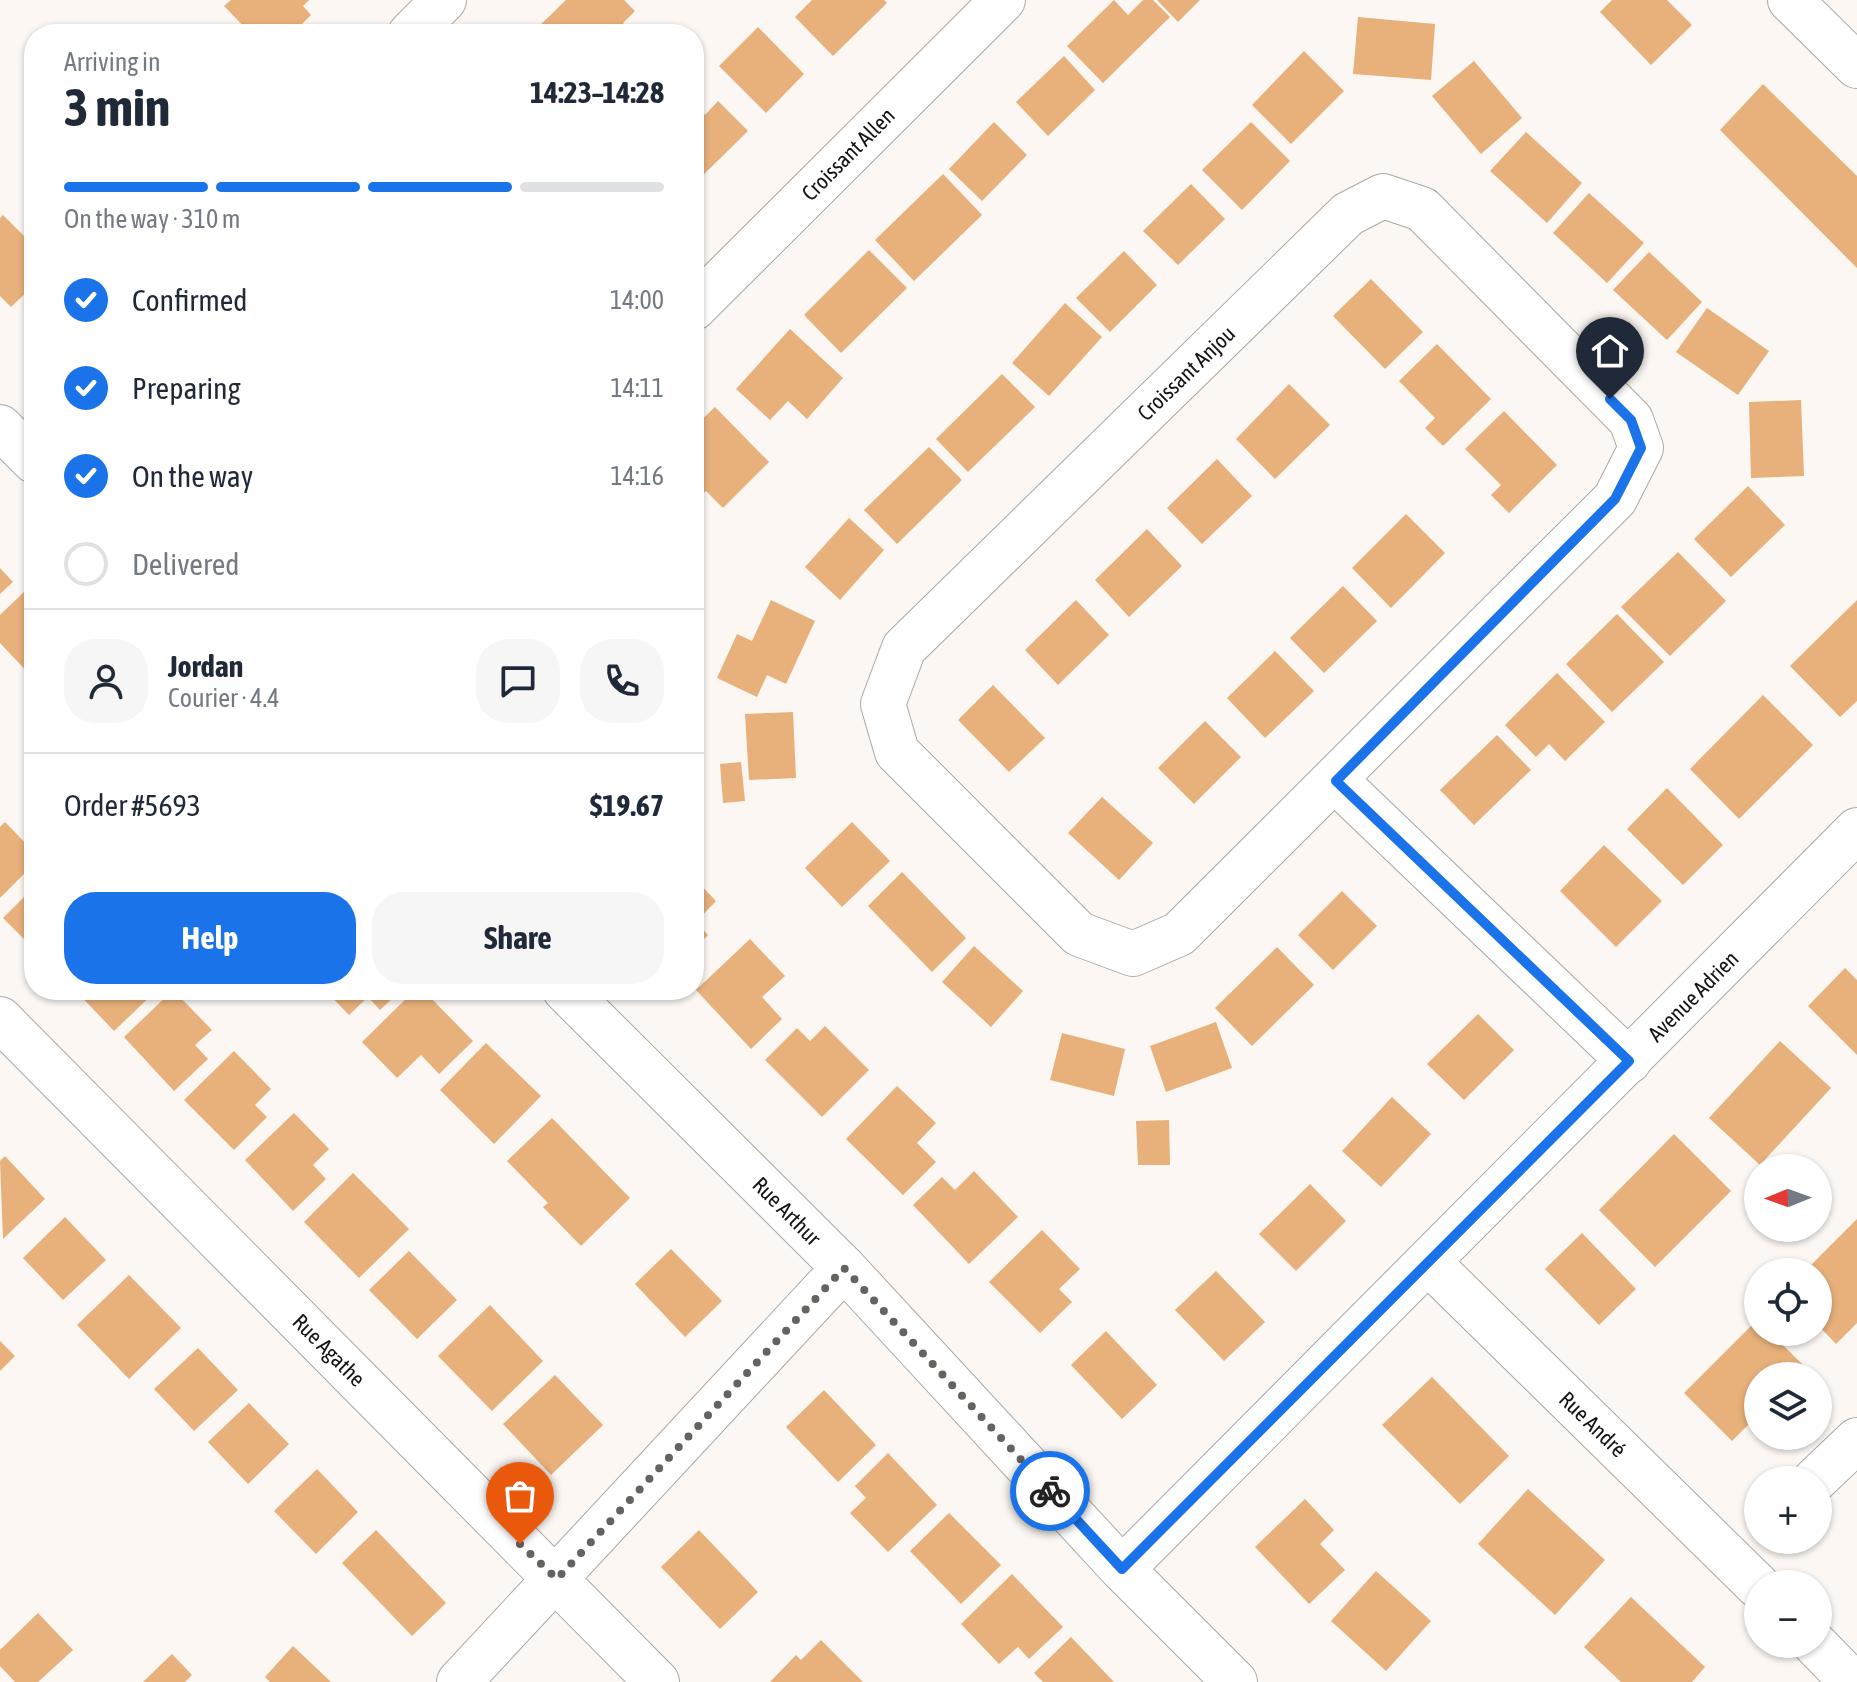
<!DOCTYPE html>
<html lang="en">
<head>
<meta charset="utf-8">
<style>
	:root { --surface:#fff; --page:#f6f6f7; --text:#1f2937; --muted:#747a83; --line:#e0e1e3; --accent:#1a73e8 }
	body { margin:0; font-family:"Asap Condensed",sans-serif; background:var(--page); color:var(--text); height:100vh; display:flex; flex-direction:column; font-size:30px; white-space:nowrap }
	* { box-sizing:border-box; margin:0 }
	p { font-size:26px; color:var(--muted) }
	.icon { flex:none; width:44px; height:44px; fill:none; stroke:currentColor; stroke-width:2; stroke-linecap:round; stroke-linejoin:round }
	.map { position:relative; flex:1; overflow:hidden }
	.sheet { position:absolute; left:24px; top:24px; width:680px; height:976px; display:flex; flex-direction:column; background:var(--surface); border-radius:32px; box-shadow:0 2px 6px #0004 }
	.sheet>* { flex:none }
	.needle { width:52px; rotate:269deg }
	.controls { position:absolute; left:1744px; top:1154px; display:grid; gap:16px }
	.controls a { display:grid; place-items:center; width:88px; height:88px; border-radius:50%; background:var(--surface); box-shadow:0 2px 6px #0004; font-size:40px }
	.pin { position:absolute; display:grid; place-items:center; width:68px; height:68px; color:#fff; margin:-82px -34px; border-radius:50% 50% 50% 0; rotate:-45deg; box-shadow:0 0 8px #0007 }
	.pin .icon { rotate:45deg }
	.courier { position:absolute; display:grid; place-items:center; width:80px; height:80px; margin:-40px; border:6px solid #1a73e8; border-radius:50%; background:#fff; color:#222; box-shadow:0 2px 10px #0007 }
	.overview em { font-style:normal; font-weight:700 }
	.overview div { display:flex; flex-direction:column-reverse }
	.overview { display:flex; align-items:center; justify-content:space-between; height:136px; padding:0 40px }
	h1 { font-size:52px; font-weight:700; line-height:60px }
	.bar { display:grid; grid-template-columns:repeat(4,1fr); gap:12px 8px; align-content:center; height:96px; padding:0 40px }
	.bar i { height:10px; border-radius:6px; background:var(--line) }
	.bar .active { background:var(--accent) }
	.bar p { grid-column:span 4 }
	.line { display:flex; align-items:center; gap:20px; padding:0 40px; border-top:2px solid var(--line) }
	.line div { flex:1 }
	.round { display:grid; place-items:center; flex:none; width:84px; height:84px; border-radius:32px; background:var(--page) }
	ol { padding:0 40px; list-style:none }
	li { display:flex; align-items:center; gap:24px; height:88px }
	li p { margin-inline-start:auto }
	li .icon { padding:8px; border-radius:50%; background:var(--accent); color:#fff; stroke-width:4 }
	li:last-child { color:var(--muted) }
	li i { width:44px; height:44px; border:4px solid var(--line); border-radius:50% }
	.button { display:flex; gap:16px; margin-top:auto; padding:16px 40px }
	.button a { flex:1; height:92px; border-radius:32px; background:var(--accent); color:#fff; font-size:32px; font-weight:700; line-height:92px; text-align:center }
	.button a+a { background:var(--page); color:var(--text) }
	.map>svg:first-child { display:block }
</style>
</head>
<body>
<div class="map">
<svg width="1857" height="1682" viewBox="0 0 1857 1682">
	<rect width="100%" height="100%" fill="#fcf7f2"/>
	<g fill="#e8b17b">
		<path d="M231,0H309L303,6L311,15L292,34H251L224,6Z"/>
		<path d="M566,0H624L635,11L623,23L634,34H543L537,28Z"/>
		<path d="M812,0H884L887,3L833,56L795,17Z"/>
		<path d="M1114,0L1128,15L1143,0H1153L1170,17L1103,83L1067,46Z"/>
		<path d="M1157,0H1200L1178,22Z"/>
		<path d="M1612,0H1667L1692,25L1651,65L1600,12Z"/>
		<path d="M1358,17L1435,24L1431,80L1353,74Z"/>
		<path d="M758,27L804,74L766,113L719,66Z"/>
		<path d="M1304,51L1344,91L1291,144L1252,105Z"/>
		<path d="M1064,56L1095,90L1048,136L1016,102Z"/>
		<path d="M1474,61L1522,118L1481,154L1432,96Z"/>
		<path d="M1763,84L1857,176V268L1720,130Z"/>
		<path d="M718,101L748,131L696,182L694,104L705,115Z"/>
		<path d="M994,122L1027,155L982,201L949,169Z"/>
		<path d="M1251,122L1290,161L1242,210L1202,170Z"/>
		<path d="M1526,132L1582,183L1547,223L1490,171Z"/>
		<path d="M943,174L982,215L914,281L875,240Z"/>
		<path d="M1191,184L1225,219L1178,265L1143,231Z"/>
		<path d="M1589,193L1644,243L1607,283L1553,233Z"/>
		<path d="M3,215L34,246V285L11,307L0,296V218Z"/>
		<path d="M869,250L907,288L841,353L804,315Z"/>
		<path d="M1124,251L1157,285L1110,332L1076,298Z"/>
		<path d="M1649,252L1702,302L1667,340L1613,290Z"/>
		<path d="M1371,279L1423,332L1385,369L1333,316Z"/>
		<path d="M1065,303L1102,337L1049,396L1012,363Z"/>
		<path d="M1707,308L1769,351L1738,395L1676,352Z"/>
		<path d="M790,329L843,378L807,419L788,401L770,420L736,389Z"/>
		<path d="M1437,344L1491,399L1443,446L1425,428L1435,418L1399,381Z"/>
		<path d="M1002,374L1035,407L968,472L936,439Z"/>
		<path d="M1289,384L1330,425L1275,479L1236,439Z"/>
		<path d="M1801,400L1804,476L1751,478L1749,402Z"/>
		<path d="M715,407L769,462L723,508L706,491L701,495L694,488V427Z"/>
		<path d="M1504,411L1557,465L1509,513L1491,495L1501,485L1465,449Z"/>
		<path d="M929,447L962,480L897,544L864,510Z"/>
		<path d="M1217,459L1252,496L1202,544L1167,508Z"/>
		<path d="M1748,486L1785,525L1731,577L1694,539Z"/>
		<path d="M1406,514L1445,553L1391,608L1352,568Z"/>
		<path d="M849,518L884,550L840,600L805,567Z"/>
		<path d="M1147,529L1182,566L1129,617L1095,580Z"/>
		<path d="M1678,552L1726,601L1670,656L1621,607Z"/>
		<path d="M0,568L13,582L0,594Z"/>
		<path d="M1343,586L1377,621L1324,673L1290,638Z"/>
		<path d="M26,590L34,599V679L0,643V615Z"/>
		<path d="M771,600L815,621L786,684L767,675L757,697L717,678L737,634L752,641Z"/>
		<path d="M1076,600L1109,635L1058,685L1025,650Z"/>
		<path d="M1857,600V701L1840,717L1790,666Z"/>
		<path d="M1617,614L1664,662L1612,712L1566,664Z"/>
		<path d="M1275,651L1314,691L1265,738L1227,698Z"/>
		<path d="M1557,673L1605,722L1565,761L1549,744L1536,757L1505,725Z"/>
		<path d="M993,685L1045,738L1009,772L958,720Z"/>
		<path d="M1763,695L1813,745L1739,819L1690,769Z"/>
		<path d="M793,712L796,778L749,780L745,714Z"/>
		<path d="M1205,721L1241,757L1194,804L1158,768Z"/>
		<path d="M1497,735L1531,770L1474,825L1440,790Z"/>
		<path d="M741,762L745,801L723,803L720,764Z"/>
		<path d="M1667,788L1723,845L1683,885L1627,829Z"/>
		<path d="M1102,797L1153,843L1119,880L1068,833Z"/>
		<path d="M5,822L34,852V864L0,898V827Z"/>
		<path d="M852,822L890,861L842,907L805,868Z"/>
		<path d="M1604,845L1662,901L1616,947L1560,891Z"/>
		<path d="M902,872L966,938L932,972L868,906Z"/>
		<path d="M694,878L716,901L696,922L708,935L694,949Z"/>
		<path d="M34,887V949L3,918Z"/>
		<path d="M1342,891L1377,926L1333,970L1298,935Z"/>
		<path d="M750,939L785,976L762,997L782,1019L751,1049L696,990Z"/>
		<path d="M974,946L1023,991L991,1027L942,982Z"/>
		<path d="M1277,947L1314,985L1252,1046L1215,1008Z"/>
		<path d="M1845,968L1857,980V1055L1808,1006Z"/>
		<path d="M75,990H157L114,1031Z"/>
		<path d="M173,990L212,1030L195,1045L208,1059L174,1091L124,1037Z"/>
		<path d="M325,990H401L380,1010L368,997L349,1015Z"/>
		<path d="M415,990H423L473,1041L439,1074L421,1055L397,1078L362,1042Z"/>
		<path d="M1478,1014L1514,1050L1464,1100L1427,1064Z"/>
		<path d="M1216,1022L1232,1068L1166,1092L1150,1046Z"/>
		<path d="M825,1026L869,1070L822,1117L765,1060L797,1028L810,1041Z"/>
		<path d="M1062,1033L1125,1049L1114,1096L1050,1080Z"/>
		<path d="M1780,1041L1831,1088L1760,1165L1709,1118Z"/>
		<path d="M486,1043L541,1096L494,1144L440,1090Z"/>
		<path d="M234,1051L271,1089L255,1105L267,1117L234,1150L184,1100Z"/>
		<path d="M897,1086L936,1123L917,1143L936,1162L903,1195L846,1139Z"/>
		<path d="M1392,1097L1431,1134L1381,1187L1342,1151Z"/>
		<path d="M294,1113L329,1149L313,1165L326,1179L293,1211L245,1160Z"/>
		<path d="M552,1118L630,1198L581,1246L543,1207L548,1203L507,1161Z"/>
		<path d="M1169,1120L1170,1165H1138L1136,1121Z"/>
		<path d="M1674,1134L1731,1191L1655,1267L1599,1210Z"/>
		<path d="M5,1156L45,1199L3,1239L0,1161Z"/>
		<path d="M974,1171L1018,1217L969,1264L913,1205L942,1177L955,1190Z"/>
		<path d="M353,1173L409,1229L359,1278L304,1222Z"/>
		<path d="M1310,1184L1346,1221L1296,1271L1259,1234Z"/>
		<path d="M65,1217L106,1260L63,1300L23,1258Z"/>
		<path d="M1857,1219V1323L1836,1344L1818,1325V1272H1804Z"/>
		<path d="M1042,1230L1080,1269L1059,1289L1072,1302L1040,1333L989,1282Z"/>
		<path d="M1582,1233L1636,1289L1599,1325L1545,1269Z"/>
		<path d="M671,1249L722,1301L685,1337L635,1284Z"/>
		<path d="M409,1251L457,1300L417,1339L369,1290Z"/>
		<path d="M1216,1271L1265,1322L1224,1361L1175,1310Z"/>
		<path d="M129,1275L181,1328L129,1379L77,1325Z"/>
		<path d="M490,1305L543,1361L492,1411L438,1356Z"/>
		<path d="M1758,1319V1332H1770L1805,1367L1797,1376H1758V1415L1732,1441L1684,1393Z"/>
		<path d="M1106,1331L1157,1385L1122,1419L1071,1365Z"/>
		<path d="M0,1341L15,1356L0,1371Z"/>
		<path d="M198,1348L238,1390L194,1431L154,1389Z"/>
		<path d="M555,1375L603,1425L551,1475L503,1424Z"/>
		<path d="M1432,1377L1509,1456L1460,1504L1382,1425Z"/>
		<path d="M824,1390L876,1445L838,1482L786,1427Z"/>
		<path d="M249,1403L289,1444L248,1484L208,1442Z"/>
		<path d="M888,1453L937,1505L888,1552L850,1513L866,1498L855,1486Z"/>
		<path d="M317,1469L358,1512L316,1554L274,1511Z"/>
		<path d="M1528,1489L1605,1560L1555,1615L1478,1544Z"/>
		<path d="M1305,1499L1334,1530L1320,1544L1345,1570L1309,1604L1255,1547Z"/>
		<path d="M949,1513L1001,1565L961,1604L910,1551Z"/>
		<path d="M376,1530L446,1603L412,1636L342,1563Z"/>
		<path d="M699,1530L758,1592L720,1629L661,1567Z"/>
		<path d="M1376,1571L1431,1621L1386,1671L1331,1621Z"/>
		<path d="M1012,1574L1063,1627L1029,1659L1018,1647L999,1664L961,1624Z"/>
		<path d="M1631,1597L1705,1667L1692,1682H1621L1584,1647Z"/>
		<path d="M38,1613L73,1650L38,1682H15L0,1666V1650Z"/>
		<path d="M1071,1637L1114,1682H1043L1034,1673Z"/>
		<path d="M821,1640L863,1682H770L796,1655L801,1660Z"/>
		<path d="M293,1646L331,1682H270L265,1677Z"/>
		<path d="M172,1654L192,1675L185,1682H143Z"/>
	</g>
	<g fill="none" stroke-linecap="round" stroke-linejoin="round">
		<defs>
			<g id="minor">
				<path d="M1790,0L1857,66"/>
				<path d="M410,34L444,0"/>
				<path d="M1383,196L1422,209L1631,420L1641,448L1615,499L1179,934L1133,954L1079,934L897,752L883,704L904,648L1348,214Z"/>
				<path d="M694,308L1003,0"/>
				<path d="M0,427L34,461"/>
				<path d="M1336,781L1629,1061"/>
				<path d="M565,990L844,1268L1122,1569L1235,1682"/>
				<path d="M0,1019L657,1682"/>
				<path d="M1428,1262L1758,1586"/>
				<path d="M1815,1480L1857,1440"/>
				<path d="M1122,1569L1857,830"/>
				<path d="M1815,1644L1852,1682"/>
				<path d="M459,1682L844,1268"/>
			</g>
		</defs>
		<use href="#minor" stroke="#aca8a3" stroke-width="46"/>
		<use href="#minor" stroke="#fff" stroke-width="44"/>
	</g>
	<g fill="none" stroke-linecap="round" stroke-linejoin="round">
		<path stroke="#656360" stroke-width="8" stroke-dasharray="0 14.4" d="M520,1544L557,1579L844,1268L1050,1491"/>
		<path stroke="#1a73e8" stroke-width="10" d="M1050,1491L1122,1569L1629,1061L1336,781L1615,499L1641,448L1631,420L1610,399"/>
	</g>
	<g text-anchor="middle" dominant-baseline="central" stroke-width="8" stroke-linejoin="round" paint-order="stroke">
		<g font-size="22" fill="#141311" stroke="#fff">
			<text transform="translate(848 154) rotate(-45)">Croissant Allen</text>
			<text transform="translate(1186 373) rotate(-44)">Croissant Anjou</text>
			<text transform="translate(1693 996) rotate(-45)">Avenue Adrien</text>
			<text transform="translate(787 1211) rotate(45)">Rue Arthur</text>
			<text transform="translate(329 1350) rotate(45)">Rue Agathe</text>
			<text transform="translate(1593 1424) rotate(44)">Rue André</text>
		</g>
	</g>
</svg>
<div class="controls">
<a><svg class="needle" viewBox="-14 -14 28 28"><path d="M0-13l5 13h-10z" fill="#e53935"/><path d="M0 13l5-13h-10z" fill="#747a83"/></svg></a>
<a><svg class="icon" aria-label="locate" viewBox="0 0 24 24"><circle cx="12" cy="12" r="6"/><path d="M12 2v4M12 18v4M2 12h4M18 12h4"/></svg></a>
<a><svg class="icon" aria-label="layers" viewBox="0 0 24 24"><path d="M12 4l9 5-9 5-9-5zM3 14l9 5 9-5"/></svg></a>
<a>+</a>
<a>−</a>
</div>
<div class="pin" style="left:520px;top:1544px;background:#ea580c"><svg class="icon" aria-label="bag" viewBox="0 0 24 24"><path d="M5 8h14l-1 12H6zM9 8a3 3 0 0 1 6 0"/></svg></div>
<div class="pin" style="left:1610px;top:399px;background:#1f2937"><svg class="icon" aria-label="home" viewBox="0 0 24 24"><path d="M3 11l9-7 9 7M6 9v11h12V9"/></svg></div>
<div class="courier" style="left:1050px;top:1491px"><svg class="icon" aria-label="bike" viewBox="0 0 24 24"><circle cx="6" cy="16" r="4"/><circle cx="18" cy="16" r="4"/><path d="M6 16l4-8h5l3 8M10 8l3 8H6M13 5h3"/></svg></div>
<section class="sheet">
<div class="overview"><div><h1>3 min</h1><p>Arriving in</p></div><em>14:23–14:28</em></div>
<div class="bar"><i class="active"></i><i class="active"></i><i class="active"></i><i></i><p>On the way · 310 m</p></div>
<ol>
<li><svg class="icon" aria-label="check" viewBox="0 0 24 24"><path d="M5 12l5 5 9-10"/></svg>Confirmed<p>14:00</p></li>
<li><svg class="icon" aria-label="check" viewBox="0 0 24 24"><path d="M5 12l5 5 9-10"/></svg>Preparing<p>14:11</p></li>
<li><svg class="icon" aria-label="check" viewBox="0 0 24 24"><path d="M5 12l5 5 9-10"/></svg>On the way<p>14:16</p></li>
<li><i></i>Delivered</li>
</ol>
<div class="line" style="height:144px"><a class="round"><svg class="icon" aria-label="person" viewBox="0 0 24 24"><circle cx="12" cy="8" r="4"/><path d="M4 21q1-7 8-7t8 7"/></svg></a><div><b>Jordan</b><p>Courier · 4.4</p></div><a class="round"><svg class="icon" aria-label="chat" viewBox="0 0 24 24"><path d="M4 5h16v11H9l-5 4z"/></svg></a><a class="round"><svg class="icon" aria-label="phone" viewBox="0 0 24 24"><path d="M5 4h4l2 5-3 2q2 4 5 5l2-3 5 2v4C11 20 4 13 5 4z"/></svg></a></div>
<div class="line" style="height:104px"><div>Order #5693</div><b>$19.67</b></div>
<div class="button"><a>Help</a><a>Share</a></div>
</section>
</div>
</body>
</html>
